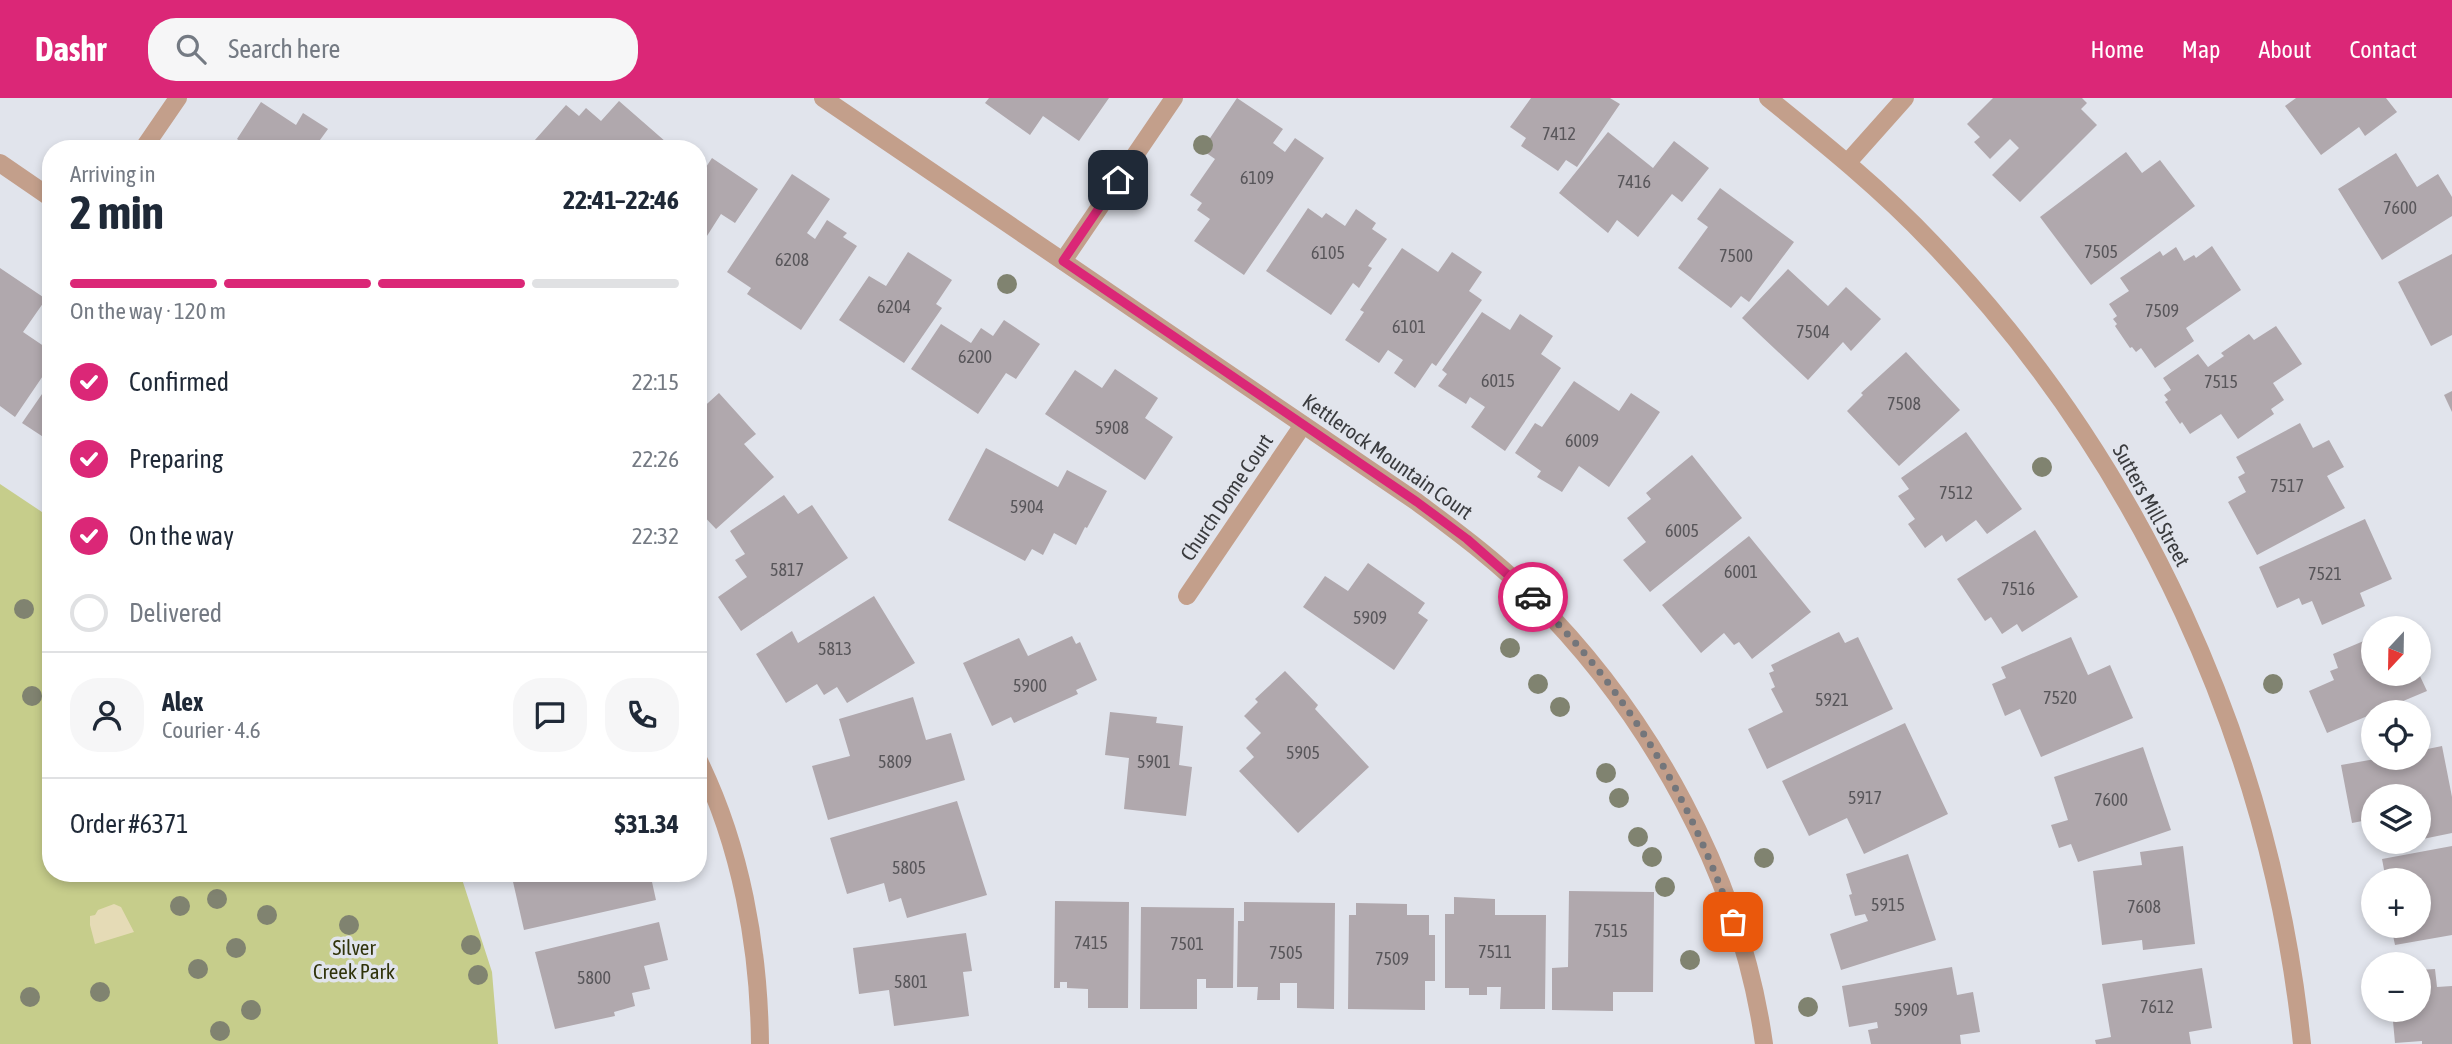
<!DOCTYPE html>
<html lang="en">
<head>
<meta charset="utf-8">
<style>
	:root { --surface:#fff; --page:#f6f6f7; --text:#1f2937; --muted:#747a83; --line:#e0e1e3; --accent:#db2777 }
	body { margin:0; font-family:"Asap Condensed",sans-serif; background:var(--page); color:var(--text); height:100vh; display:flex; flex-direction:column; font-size:26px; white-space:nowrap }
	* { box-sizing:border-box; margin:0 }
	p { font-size:23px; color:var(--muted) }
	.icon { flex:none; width:38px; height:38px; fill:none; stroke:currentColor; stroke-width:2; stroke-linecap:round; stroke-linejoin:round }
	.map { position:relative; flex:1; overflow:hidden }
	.panel { position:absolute; left:42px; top:42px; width:665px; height:742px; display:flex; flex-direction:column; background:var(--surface); border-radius:28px; box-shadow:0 4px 10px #0003 }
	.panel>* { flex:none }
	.needle { width:46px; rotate:202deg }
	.buttons { position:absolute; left:2361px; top:518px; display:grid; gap:14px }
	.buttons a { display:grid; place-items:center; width:70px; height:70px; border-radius:50%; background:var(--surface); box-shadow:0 4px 10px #0003; font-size:35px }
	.pin { position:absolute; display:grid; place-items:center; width:60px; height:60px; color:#fff; margin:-30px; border-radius:14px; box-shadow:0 4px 10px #0006 }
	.courier { position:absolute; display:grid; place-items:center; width:70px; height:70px; margin:-35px; border:5px solid #db2777; border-radius:50%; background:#fff; color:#222; box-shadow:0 2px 9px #0007 }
	.head em { font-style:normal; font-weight:700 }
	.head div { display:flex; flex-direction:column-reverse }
	.head { display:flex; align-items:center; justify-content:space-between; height:119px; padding:0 28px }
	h1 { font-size:46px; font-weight:700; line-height:52px }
	.bar { display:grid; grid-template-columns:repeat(4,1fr); gap:10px 7px; align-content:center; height:84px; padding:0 28px }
	.bar i { height:9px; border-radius:5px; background:var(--line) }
	.bar .current { background:var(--accent) }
	.bar p { grid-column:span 4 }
	.line { display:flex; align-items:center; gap:18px; padding:0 28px; border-top:2px solid var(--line) }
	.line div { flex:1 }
	.round { display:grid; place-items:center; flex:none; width:74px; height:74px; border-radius:28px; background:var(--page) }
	ol { padding:0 28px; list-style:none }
	li { display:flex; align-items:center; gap:21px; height:77px }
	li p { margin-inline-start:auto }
	li .icon { padding:7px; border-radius:50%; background:var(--accent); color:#fff; stroke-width:4 }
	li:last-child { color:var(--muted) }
	li i { width:38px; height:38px; border:4px solid var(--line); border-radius:50% }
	header { display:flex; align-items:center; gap:42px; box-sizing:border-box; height:98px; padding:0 35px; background:var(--accent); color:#fff }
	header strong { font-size:33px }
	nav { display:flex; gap:38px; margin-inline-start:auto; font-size:24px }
	.search { width:490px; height:63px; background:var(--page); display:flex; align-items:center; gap:18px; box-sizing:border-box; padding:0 24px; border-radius:28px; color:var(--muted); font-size:26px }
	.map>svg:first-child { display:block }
</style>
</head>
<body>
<header>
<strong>Dashr</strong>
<div class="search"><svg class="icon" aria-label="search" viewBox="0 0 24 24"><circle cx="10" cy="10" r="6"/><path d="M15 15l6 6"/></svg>Search here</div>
<nav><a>Home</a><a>Map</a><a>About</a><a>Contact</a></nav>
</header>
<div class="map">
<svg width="2452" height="946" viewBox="0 0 2452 946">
	<rect width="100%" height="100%" fill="#e1e4ec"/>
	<path fill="#c6cd8b" d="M0,386L51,420V775H460L492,874L498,946H0Z"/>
	<path fill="#e5dbb6" d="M114,806L121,809L134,834L95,846L90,827V818L95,817L98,812Z"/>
	<g fill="#b0a8ad">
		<path d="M989,0H1109L1079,43L1043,18L1030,37L985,5Z"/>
		<path d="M1237,0L1283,31L1273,45L1285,54L1295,40L1324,60L1244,177L1194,143L1210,121L1197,112L1202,105L1190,97L1215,61L1202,52Z"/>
		<path d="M1531,0H1610L1620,6L1577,69L1566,62L1558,73L1521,48L1526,40L1510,29Z"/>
		<path d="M1993,0H2082L2087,5L2081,11L2097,27L2020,104L1992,77L2019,50L2010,41L1990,61L1974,44L1980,39L1967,26Z"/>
		<path d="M2296,0H2386L2397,14L2365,38L2359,29L2321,57L2285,8Z"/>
		<path d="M619,3L666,44L660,51H527L566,7L579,18L586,10L601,23Z"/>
		<path d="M261,4L296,27L303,15L328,31L320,42L333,51H237L241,44L237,41Z"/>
		<path d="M1608,34L1653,70L1674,43L1709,70L1682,104L1672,96L1638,139L1617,122L1608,135L1559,95Z"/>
		<path d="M2126,54L2142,75L2160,62L2195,108L2091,187L2040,119Z"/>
		<path d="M2396,55L2417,89L2438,76L2452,99V118L2382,162L2338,91Z"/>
		<path d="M712,60L758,91L735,125L721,116L698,152V81Z"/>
		<path d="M792,76L830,101L807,135L815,141L827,122L847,135L843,139L857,148L801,232L747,196L751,190L727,174Z"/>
		<path d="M1720,90L1794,144L1749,204L1741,198L1731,210L1678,170L1708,129L1697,121Z"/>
		<path d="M1308,110L1322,120L1326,115L1345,128L1356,111L1376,125L1372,131L1387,141L1368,168L1372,170L1359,190L1353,185L1331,217L1266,173Z"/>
		<path d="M2212,148L2241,192L2186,230L2194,243L2155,270L2141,250L2136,254L2132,249L2130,250L2115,228L2117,226L2113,221L2117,218L2109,206L2129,193L2120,180L2160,153L2163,158L2176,149L2184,163L2194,157L2196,160Z"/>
		<path d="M1402,150L1438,174L1452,154L1482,174L1469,193L1482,202L1436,268L1432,265L1415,290L1394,275L1403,262L1388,252L1379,265L1345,242L1364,214L1360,212Z"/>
		<path d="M908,154L952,182L936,206L942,210L904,265L839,222L869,178L886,188Z"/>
		<path d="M2452,156V237L2431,248L2398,184Z"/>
		<path d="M0,170L46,201L23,234L51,253V266L15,319L0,308Z"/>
		<path d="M1788,171L1828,208L1846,189L1881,221L1851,253L1843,244L1808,282L1742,220Z"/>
		<path d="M1482,214L1510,232L1520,216L1553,238L1541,256L1561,270L1505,353L1471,329L1485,309L1470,299L1466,306L1438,288L1447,276L1442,272Z"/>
		<path d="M1004,222L1040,246L1016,281L1006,275L978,316L911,271L941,226L971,245L981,230L993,238Z"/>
		<path d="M2276,228L2302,266L2273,285L2284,302L2271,311L2274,316L2238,341L2221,316L2190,336L2182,324L2180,326L2165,304L2168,302L2164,297L2171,292L2163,280L2198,256L2208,269L2224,258L2221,255L2249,236L2254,242Z"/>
		<path d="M1906,254L1960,312L1899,368L1847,313L1863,297L1861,295Z"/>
		<path d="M1115,271L1158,300L1145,320L1173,339L1145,382L1045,316L1075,272L1102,290Z"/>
		<path d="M51,283V344L22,325Z"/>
		<path d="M1574,283L1619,313L1631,295L1660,314L1609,389L1579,368L1562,394L1537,379L1541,373L1515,355L1535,325L1542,329Z"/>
		<path d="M2452,293V314L2444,297Z"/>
		<path d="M719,295L756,336L744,346L774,379L716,431L698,412V314Z"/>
		<path d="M2300,325L2313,350L2329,342L2344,369L2327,378L2345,410L2257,457L2228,404L2246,394L2238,379L2245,375L2236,359Z"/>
		<path d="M1966,334L2022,411L1987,436L1976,422L1946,444L1942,437L1925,450L1908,426L1915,421L1898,398L1909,391L1901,380Z"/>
		<path d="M986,350L1058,389L1067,372L1107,393L1087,430L1085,429L1076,447L1054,435L1043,457L1032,451L1025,463L948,422Z"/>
		<path d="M1692,357L1742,420L1650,494L1623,462L1646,444L1627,420L1651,401L1646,395Z"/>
		<path d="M784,397L798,416L812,407L848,460L741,533L718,499L747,479L735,462L745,456L730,433Z"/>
		<path d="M2365,421L2392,481L2360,495L2365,508L2322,527L2312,503L2302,507L2299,500L2277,510L2259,469Z"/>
		<path d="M2035,432L2078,499L2022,534L2017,526L2002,536L1991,519L1985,523L1957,481Z"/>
		<path d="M1749,438L1811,514L1752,561L1739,544L1734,547L1724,535L1701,555L1662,507Z"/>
		<path d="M1368,465L1425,505L1418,515L1428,522L1394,572L1303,509L1325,478L1348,493Z"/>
		<path d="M874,498L915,565L847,605L837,589L824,597L817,586L786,605L756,556L792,533L798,545Z"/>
		<path d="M1839,534L1845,545L1858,539L1893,611L1767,671L1748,631L1783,614L1771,591L1775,589L1769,575L1774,573L1771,567Z"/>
		<path d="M1072,538L1076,546L1080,544L1097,582L1076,592L1078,596L1014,625L1011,619L992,628L963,565L1019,540L1028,558Z"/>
		<path d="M2071,539L2088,577L2110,567L2133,620L2041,659L2020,611L2005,618L1992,586L2006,580L2001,569Z"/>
		<path d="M2373,539V576H2419L2427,593L2327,635L2309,593L2334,582L2330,573L2338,570L2333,556Z"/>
		<path d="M1285,573L1318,607L1315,611L1369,669L1298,735L1239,673L1254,659L1246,650L1261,635L1244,618L1258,604L1255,601Z"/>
		<path d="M913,599L926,642L951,635L965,682L828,722L812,668L850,658L839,621Z"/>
		<path d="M1110,614L1157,619L1156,625L1183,628L1179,667L1192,669L1186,718L1124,711L1129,660L1105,657Z"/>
		<path d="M1905,625L1948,716L1864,756L1847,720L1809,738L1782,683Z"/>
		<path d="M2442,648L2452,699V735L2418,742V698H2373V721L2352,725L2341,667L2381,660H2418V653Z"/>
		<path d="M2143,649L2171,732L2078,764L2071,746L2059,750L2051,727L2068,722L2054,679Z"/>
		<path d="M957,703L987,797L907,820L901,800L889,804L884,785L847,796L830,740Z"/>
		<path d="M2183,748L2195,846L2143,852L2142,842L2102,847L2093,773L2142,767L2140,754Z"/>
		<path d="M2452,748V837L2395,847L2391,828H2418V782H2386L2382,761Z"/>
		<path d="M1908,756L1936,842L1841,872L1830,836L1868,823L1865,816L1855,818L1849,797L1852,796L1846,776Z"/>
		<path d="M511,775H650L656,802L524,832Z"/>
		<path d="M1569,793L1654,794L1653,894H1613V913L1552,912V870L1568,869Z"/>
		<path d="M1454,799L1495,801V817H1546L1545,911H1500L1501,889H1487V897H1469V890H1445V816H1454Z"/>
		<path d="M1055,803L1129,804L1128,910H1088V891L1067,890V884H1060V890H1054Z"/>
		<path d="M1244,804L1335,805L1334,911L1297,910V885H1280V902H1257L1258,889H1237L1238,823H1244Z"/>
		<path d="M1356,805L1407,806V817H1429V837H1435V883H1425V912L1348,911L1349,817H1356Z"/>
		<path d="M1141,809L1234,810L1233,890H1206V881H1197V911H1140Z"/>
		<path d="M659,824L668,862L644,868L650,891L632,895L635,908L614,914L615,918L555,931L535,854Z"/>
		<path d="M966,835L972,873L963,874L969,918L894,928L889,892L859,896L853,850Z"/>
		<path d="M1952,869L1957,897L1973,894L1980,934L1960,937L1961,946H1871L1868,932L1878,930L1877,924L1849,929L1842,888Z"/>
		<path d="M2202,870L2212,930L2189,934L2191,946H2096L2095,942L2111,939L2102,886Z"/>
		<path d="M2435,871L2437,889L2452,888V946H2422V943L2395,945L2392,912H2418V872Z"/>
	</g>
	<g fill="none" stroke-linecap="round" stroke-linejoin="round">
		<g stroke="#c39f8b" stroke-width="18">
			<path d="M823,0L1417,404C1457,434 1497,463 1532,499C1650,616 1741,780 1764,946"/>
			<path d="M1768,0C1825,46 1882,92 1932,145C2140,362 2271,647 2302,946"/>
			<path d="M143,51L178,0"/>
			<path d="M1848,64L1905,0"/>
			<path d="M0,65L51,100"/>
			<path d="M1063,163L1174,0"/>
			<path d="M1187,498L1303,327"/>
			<path d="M698,661C741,748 759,849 760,946"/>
		</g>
	</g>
	<g fill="#808370">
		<circle cx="1203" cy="47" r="10"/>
		<circle cx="1007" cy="186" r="10"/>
		<circle cx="2042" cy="369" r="10"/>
		<circle cx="24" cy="511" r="10"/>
		<circle cx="1510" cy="550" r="10"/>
		<circle cx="1538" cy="586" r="10"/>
		<circle cx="2273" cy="586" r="10"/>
		<circle cx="32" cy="598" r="10"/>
		<circle cx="1560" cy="609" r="10"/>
		<circle cx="1606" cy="675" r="10"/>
		<circle cx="1619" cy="700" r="10"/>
		<circle cx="1638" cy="739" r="10"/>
		<circle cx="1652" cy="759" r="10"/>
		<circle cx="1764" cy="760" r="10"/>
		<circle cx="1665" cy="789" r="10"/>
		<circle cx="217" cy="801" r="10"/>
		<circle cx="180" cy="808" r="10"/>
		<circle cx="267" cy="817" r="10"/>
		<circle cx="349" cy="827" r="10"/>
		<circle cx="471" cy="847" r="10"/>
		<circle cx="236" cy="850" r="10"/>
		<circle cx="1690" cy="862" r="10"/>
		<circle cx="198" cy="871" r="10"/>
		<circle cx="478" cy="877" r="10"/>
		<circle cx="100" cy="894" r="10"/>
		<circle cx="30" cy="899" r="10"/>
		<circle cx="1808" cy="909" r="10"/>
		<circle cx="251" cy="912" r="10"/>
		<circle cx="220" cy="933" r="10"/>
	</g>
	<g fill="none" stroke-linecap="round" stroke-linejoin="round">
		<path stroke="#74767b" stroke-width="7" stroke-dasharray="0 12.6" d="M1533,499C1552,520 1572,540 1590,562C1654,640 1701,729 1733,824"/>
		<path stroke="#db2777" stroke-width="9" d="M1118,82L1063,163L1417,404L1467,441L1533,499"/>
	</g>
	<g text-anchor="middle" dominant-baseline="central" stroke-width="7" stroke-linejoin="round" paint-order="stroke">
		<g font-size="18" fill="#58565a">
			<text x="1559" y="35">7412</text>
			<text x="1257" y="79">6109</text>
			<text x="1634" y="83">7416</text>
			<text x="2400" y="109">7600</text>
			<text x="2101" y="153">7505</text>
			<text x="1328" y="154">6105</text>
			<text x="1736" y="157">7500</text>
			<text x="792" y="161">6208</text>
			<text x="894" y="208">6204</text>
			<text x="2162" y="212">7509</text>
			<text x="1409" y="228">6101</text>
			<text x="1813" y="233">7504</text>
			<text x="975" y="258">6200</text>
			<text x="1498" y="282">6015</text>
			<text x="2221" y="283">7515</text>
			<text x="1904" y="305">7508</text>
			<text x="1112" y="329">5908</text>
			<text x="1582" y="342">6009</text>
			<text x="2287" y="387">7517</text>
			<text x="1956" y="394">7512</text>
			<text x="1027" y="408">5904</text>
			<text x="1682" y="432">6005</text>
			<text x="787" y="471">5817</text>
			<text x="1741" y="473">6001</text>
			<text x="2325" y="475">7521</text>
			<text x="2018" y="490">7516</text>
			<text x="1370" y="519">5909</text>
			<text x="835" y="550">5813</text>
			<text x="1030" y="587">5900</text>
			<text x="2060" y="599">7520</text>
			<text x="1832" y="601">5921</text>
			<text x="1303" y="654">5905</text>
			<text x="895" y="663">5809</text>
			<text x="1154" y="663">5901</text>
			<text x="1865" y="699">5917</text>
			<text x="2111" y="701">7600</text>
			<text x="909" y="769">5805</text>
			<text x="1888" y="806">5915</text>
			<text x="2144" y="808">7608</text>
			<text x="1611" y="832">7515</text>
			<text x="1091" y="844">7415</text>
			<text x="1187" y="845">7501</text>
			<text x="1495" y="853">7511</text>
			<text x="1286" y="854">7505</text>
			<text x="1392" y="860">7509</text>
			<text x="594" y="879">5800</text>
			<text x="911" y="883">5801</text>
			<text x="2157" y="908">7612</text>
			<text x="1911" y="911">5909</text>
		</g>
		<g font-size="21" fill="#3a3b3e" stroke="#e1e4ec">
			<text transform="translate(1388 358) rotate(35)">Kettlerock Mountain Court</text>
			<text transform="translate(1226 399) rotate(-56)">Church Dome Court</text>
			<text transform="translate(2152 407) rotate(61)">Sutters Mill Street</text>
		</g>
		<g font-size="21" fill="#30330b" stroke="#e1e4ec">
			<text x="354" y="849">Silver<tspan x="354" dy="24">Creek Park</tspan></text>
		</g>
	</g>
</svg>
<div class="buttons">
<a><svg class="needle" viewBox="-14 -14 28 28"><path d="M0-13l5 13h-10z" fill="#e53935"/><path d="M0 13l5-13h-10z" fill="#747a83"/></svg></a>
<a><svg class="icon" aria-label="locate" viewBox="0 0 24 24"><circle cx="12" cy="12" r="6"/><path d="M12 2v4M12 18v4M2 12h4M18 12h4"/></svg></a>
<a><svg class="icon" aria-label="layers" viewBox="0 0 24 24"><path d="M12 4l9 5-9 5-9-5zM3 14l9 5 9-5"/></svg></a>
<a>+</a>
<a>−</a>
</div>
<div class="pin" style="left:1733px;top:824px;background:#ea580c"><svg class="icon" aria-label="bag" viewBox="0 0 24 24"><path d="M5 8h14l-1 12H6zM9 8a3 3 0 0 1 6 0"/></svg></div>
<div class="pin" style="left:1118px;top:82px;background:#1f2937"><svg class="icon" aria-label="home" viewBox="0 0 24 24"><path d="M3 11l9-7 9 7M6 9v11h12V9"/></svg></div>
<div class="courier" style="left:1533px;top:499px"><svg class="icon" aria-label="car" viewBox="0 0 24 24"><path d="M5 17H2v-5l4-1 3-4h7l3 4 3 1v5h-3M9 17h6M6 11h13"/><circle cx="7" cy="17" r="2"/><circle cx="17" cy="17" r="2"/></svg></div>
<section class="panel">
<div class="head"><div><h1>2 min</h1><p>Arriving in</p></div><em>22:41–22:46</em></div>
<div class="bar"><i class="current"></i><i class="current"></i><i class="current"></i><i></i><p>On the way · 120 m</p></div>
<ol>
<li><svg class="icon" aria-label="check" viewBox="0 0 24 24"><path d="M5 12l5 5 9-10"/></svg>Confirmed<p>22:15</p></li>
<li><svg class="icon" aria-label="check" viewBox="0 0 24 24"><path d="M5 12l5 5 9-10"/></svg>Preparing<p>22:26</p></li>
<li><svg class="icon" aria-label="check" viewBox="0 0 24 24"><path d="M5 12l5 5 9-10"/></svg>On the way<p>22:32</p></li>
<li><i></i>Delivered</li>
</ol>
<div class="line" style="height:126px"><a class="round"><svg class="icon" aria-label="person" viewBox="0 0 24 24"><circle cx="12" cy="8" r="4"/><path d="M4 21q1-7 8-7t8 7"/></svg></a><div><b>Alex</b><p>Courier · 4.6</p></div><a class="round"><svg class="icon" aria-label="chat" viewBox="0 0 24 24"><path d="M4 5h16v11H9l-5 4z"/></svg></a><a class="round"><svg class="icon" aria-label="phone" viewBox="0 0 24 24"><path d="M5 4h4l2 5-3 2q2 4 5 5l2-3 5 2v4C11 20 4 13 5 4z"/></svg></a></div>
<div class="line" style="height:91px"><div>Order #6371</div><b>$31.34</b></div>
</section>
</div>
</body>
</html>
